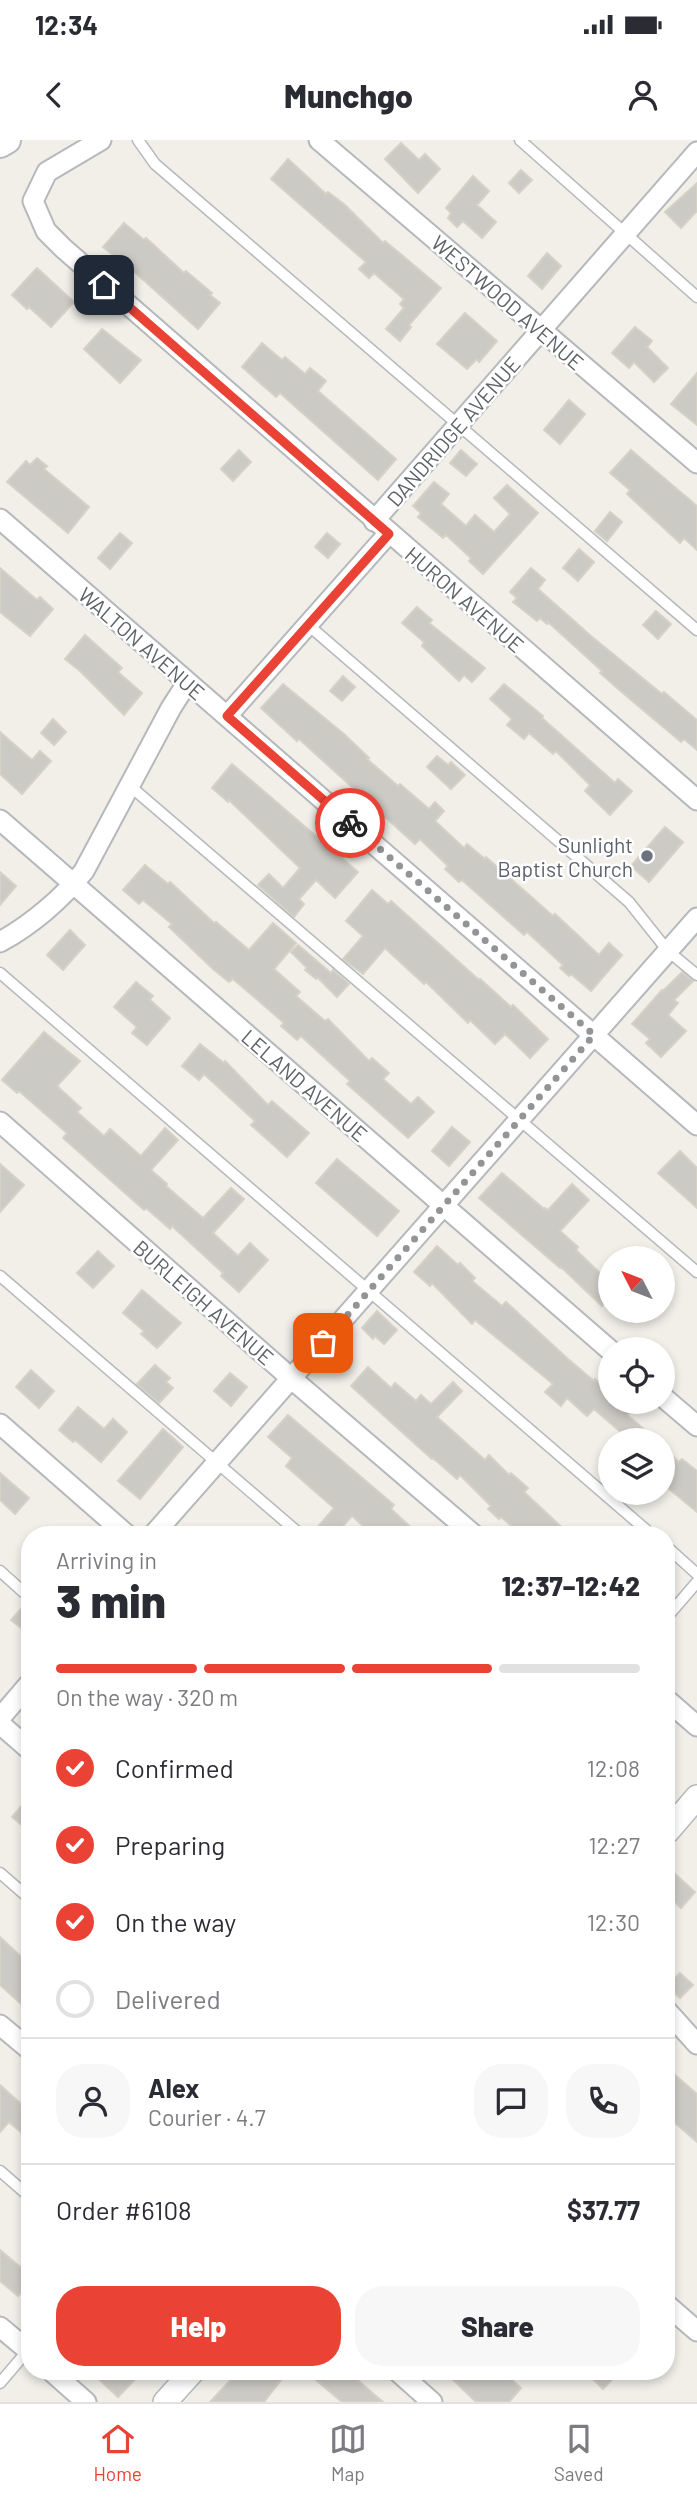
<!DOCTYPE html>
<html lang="en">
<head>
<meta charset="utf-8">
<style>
	:root { --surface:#fff; --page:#f7f7f7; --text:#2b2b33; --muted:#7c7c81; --line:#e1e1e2; --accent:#ea4335 }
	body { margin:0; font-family:Barlow,sans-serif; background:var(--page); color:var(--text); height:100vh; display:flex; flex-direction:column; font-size:26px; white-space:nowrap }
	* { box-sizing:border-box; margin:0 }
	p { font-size:23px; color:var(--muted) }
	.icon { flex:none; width:38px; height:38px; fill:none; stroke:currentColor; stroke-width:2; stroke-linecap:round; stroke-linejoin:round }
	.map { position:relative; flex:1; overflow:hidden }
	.side { position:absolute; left:21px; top:1386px; width:654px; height:854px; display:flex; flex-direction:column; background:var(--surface); border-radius:28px; box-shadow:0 4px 10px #0003 }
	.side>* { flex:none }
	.needle { width:46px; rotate:312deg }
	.fabs { position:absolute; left:598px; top:1106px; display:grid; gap:14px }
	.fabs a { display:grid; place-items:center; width:77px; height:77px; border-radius:50%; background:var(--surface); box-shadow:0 4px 10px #0003; font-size:35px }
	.pin { position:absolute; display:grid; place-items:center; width:60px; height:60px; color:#fff; margin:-30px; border-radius:14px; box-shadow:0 4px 10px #0006 }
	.courier { position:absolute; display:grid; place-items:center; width:70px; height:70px; margin:-35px; border:5px solid #ea4335; border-radius:50%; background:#fff; color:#222; box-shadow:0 2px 9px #0007 }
	.head em { font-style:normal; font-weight:800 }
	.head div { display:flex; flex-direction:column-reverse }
	.head { display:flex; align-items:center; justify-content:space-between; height:119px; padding:0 35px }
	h1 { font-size:46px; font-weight:800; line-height:52px }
	.bar { display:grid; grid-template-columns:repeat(4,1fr); gap:10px 7px; align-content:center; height:84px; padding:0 35px }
	.bar i { height:9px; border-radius:5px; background:var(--line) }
	.bar .current { background:var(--accent) }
	.bar p { grid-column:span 4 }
	.line { display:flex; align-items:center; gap:18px; padding:0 35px; border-top:2px solid var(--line) }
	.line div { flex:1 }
	.round { display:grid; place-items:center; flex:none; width:74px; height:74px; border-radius:28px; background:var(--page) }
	ol { padding:0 35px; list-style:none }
	li { display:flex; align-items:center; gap:21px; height:77px }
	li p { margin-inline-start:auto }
	li .icon { padding:7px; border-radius:50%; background:var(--accent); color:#fff; stroke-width:4 }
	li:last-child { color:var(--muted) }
	li i { width:38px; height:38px; border:4px solid var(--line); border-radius:50% }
	.primary-button { display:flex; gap:14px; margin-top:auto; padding:14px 35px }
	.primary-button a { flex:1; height:80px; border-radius:28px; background:var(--accent); color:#fff; font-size:28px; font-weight:800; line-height:80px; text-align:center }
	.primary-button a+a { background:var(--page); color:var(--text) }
	.status { display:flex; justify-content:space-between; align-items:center; height:49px; padding:0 35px; background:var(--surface); direction:ltr }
	.status svg { height:19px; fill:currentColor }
	header { display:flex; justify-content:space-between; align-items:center; height:91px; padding:0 35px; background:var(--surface); font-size:32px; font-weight:800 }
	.tab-bar { display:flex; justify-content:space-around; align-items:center; height:98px; border-top:2px solid var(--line); background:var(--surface); font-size:19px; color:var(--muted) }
	.tab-bar a { display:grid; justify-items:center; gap:4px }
	.tab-bar .current { color:var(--accent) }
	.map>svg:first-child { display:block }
</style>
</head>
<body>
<div class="status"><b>12:34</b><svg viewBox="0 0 49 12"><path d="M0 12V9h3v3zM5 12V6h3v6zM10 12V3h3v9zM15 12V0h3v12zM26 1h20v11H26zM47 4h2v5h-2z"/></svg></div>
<header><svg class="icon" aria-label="back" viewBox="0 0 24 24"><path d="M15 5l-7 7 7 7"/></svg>Munchgo<svg class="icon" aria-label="person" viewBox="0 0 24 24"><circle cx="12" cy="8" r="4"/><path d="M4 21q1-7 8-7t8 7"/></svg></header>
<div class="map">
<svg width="697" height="2262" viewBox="0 0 697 2262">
	<rect width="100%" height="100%" fill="#f1efe8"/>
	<g fill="#cccac5" stroke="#d6d1c6" stroke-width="2">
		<path d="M401,3L419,20L425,14L440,29L418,53L385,19Z"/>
		<path d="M288,19L326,54L328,52L345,65L383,103L385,101L441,148L409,185L411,187L400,201L386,189L404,168L400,164L404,159L374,133L369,138L359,129L366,122L271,39Z"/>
		<path d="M521,30L532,40L519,53L509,43Z"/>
		<path d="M473,36L489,51L477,65L496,82L482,98L463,81L457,87L448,78L451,73L446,68Z"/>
		<path d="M697,43V71L681,88L665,72Z"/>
		<path d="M124,83L144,100L146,98L184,133L186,131L212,153L210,155L220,163L198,189L119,118L118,119L103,107Z"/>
		<path d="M547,113L561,126L542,149L528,136Z"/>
		<path d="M37,128L74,162L51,187L29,167L27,169L12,155Z"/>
		<path d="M465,173L497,201L479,222L477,219L467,229L437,204Z"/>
		<path d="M635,187L652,201L647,207L668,228L654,242L634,222L629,228L612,213Z"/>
		<path d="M102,189L141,220L120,243L84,209Z"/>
		<path d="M262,203L282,220L285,217L305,234L310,228L326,241L318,251L396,319L378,340L280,253L276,257L242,227Z"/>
		<path d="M697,233V285L671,264Z"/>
		<path d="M569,260L585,274L560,304L544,290Z"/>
		<path d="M239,310L251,322L233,341L221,329Z"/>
		<path d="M461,310L477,324L466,336L450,323Z"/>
		<path d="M631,310L697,366V410L684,398L680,403L627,354L630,350L610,333Z"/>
		<path d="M37,318L47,326L44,329L89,367L68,393L7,342L26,321L30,325Z"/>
		<path d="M434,342L449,354L441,364L466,386L475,375L494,392L510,374L494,358L507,345L538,373L483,434L469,421L471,418L446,395L443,398L418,377L421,373L413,366Z"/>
		<path d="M610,372L622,382L607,401L595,391Z"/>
		<path d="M120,393L132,403L110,429L98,418Z"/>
		<path d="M327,393L340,404L328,418L315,407Z"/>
		<path d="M579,409L594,422L578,441L563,428Z"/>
		<path d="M0,428L37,460L40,457L53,469L30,496L0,472Z"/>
		<path d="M531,428L545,440L538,449L591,496L662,554L664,552L697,580V610L684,599L681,602L624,554L600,533L602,531L548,482L547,484L540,478L537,481L513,462L517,458L510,452Z"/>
		<path d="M417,467L432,480L429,483L485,528L472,542L464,535L459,541L422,506L424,502L402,483Z"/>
		<path d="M656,471L671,484L658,499L643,485Z"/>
		<path d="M85,495L122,528L118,532L142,553L124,575L80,531L65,519Z"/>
		<path d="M343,536L355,547L342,561L330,551Z"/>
		<path d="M283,544L344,594L369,618L367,619L398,646L400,644L429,669L435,662L444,671L435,681L464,708L467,704L485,719L486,717L553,776L555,774L599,815L609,803L622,815L591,851L571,834L569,836L560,828L563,825L527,792L524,795L462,740L459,742L445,729L448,726L420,699L415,704L299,599L297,601L261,568Z"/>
		<path d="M504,544L543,576L542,578L615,643L618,639L632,651L610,675L585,651L590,645L556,611L553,614L529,593L524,599L507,585L512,579L490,559Z"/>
		<path d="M53,579L66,592L54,605L41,593Z"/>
		<path d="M0,592L32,620L40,611L51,621L22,654L0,634Z"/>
		<path d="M437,616L448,625L451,622L465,635L451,649L427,627Z"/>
		<path d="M232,624L358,732L335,758L316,740L299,759L304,764L294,777L258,745L269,734L283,748L300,728L229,660L228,662L212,648Z"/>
		<path d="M665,687L683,702L649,742L631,726Z"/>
		<path d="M145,725L168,744L170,742L214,783L216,782L249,810L273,783L296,803L274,829L300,852L296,856L325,881L328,879L369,921L372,918L389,933L383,939L411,964L418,957L434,972L408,998L347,944L350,941L301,896L297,900L281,886L284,883L260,862L233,839L229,842L213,829L169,787L172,784L143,760L139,764L123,750Z"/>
		<path d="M0,732L16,746L0,765Z"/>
		<path d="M372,750L388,764L391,761L479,840L480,839L511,867L513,865L548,899L530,918L505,894L495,904L470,880L468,883L426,842L424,844L385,808L363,834L343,819L363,796L346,781Z"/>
		<path d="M70,790L85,805L63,830L47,815Z"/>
		<path d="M298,805L331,833L333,830L349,844L337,857L317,837L316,839L305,830L307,828L291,812Z"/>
		<path d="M682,832L693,841L674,860L678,863L668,875L686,891L661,917L646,903L650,899L632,884L662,850L663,851Z"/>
		<path d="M136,842L153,856L150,860L170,878L147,905L132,893L137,887L114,867Z"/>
		<path d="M44,892L80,921L57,946L81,968L77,972L104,996L110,989L141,1016L165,988L178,1000L151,1030L167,1044L166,1046L203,1078L231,1048L244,1059L213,1093L238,1116L250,1103L268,1120L239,1152L221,1136L223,1133L172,1086L170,1089L146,1068L144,1070L63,998L67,993L19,951L17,953L2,940Z"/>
		<path d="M200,904L224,923L225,921L268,965L272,961L309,993L287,1017L251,985L255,981L204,934L199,940L182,926Z"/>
		<path d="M452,987L470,1002L449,1026L432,1011Z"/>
		<path d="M680,1011L697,1028V1068L658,1033Z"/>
		<path d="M337,1019L399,1071L377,1096L316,1043Z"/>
		<path d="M0,1024L24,1045L0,1072Z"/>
		<path d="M502,1033L544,1069L545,1068L548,1070L572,1044L589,1060L560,1091L578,1107L576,1110L604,1137L611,1129V1157L602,1166L561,1127L560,1128L479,1058Z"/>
		<path d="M437,1106L458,1125L460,1123L475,1138L472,1141L502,1166L506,1162L568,1219L594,1241L595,1239L609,1253L611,1262H616L629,1273L627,1275L657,1300H617L623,1294L594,1269L587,1276L567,1258L561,1266L545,1252L553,1244L475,1180L472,1184L432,1143L430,1146L414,1132Z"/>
		<path d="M98,1111L114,1126L93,1148L77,1133Z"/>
		<path d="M142,1150L181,1183L157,1208L141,1194L144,1191L123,1173Z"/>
		<path d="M377,1171L397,1190L384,1204L375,1196L373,1199L362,1188Z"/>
		<path d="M155,1225L170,1238L166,1242L173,1248L159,1263L137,1244Z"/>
		<path d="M368,1227L391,1248L395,1243L416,1261L421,1255L431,1264L453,1242L462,1251L437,1277L485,1320L489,1315L509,1335L511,1333L528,1348L524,1352L570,1395H522L501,1377L499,1379L488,1369L491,1366L460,1335L457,1339L433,1318L432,1319L351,1246Z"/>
		<path d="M31,1230L54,1251L39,1268L16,1247Z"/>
		<path d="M230,1233L247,1247L231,1266L214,1251Z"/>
		<path d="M78,1267L104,1289L113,1279L127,1292L101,1322L75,1300L73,1302L59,1290Z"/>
		<path d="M288,1275L394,1365L391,1369L419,1395H373L352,1376L335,1395H311L334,1368L286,1326L292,1318L268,1297Z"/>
		<path d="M163,1289L183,1307L140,1359L118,1341Z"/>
		<path d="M663,1308L679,1322L682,1319L697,1331V1372L663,1344Z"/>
		<path d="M0,1333L29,1358L15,1374L0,1360Z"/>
		<path d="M25,1464L30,1465V1495L11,1480Z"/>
		<path d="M30,1656V1692L12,1677Z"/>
		<path d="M674,1733L695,1752L681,1768L667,1755V1741Z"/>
		<path d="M0,1797L30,1825V1872L0,1845Z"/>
		<path d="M680,1833L693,1845L680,1858L667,1846Z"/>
		<path d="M667,1928L697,1954V2002L674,1982L667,1989Z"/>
		<path d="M0,1945L30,1972V2000L9,1982L0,1992Z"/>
		<path d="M0,2110L30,2135V2142L18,2156L0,2141Z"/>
		<path d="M90,2231H143L118,2257Z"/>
		<path d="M239,2231H288L264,2262H210Z"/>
		<path d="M321,2231H347L383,2262H342L315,2239Z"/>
		<path d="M444,2231H502L521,2248L509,2262H476Z"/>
		<path d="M585,2231H620L603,2249Z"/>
	</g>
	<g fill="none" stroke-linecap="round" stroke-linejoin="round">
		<defs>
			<g id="service">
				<path d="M138,0L155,24L697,490"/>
				<path d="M520,0L697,157"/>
				<path d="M307,484L629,762L668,811L697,835"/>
				<path d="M130,646L697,1132"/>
				<path d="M0,833L652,1395"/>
				<path d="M0,1136L301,1395"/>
				<path d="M667,1407L697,1434"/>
				<path d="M0,1431L30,1458"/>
				<path d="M667,1477L697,1442"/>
				<path d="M0,1733L30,1759"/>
				<path d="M0,2031L30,2057"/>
				<path d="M0,2243L29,2209"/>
			</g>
			<g id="minor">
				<path d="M101,0L47,32L33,61L46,91L63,108L697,660"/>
				<path d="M319,0L697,323"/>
				<path d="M0,379L697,985"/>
				<path d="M374,381L697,12"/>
				<path d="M227,576L389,393"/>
				<path d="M0,680L611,1211"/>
				<path d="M0,802C31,785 62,759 84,731L171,568L187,543"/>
				<path d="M0,982L292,1239L474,1395"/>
				<path d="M663,1257L697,1286"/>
				<path d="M0,1284L127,1395"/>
				<path d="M153,1395L697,778"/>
				<path d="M667,1560L697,1586"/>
				<path d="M0,1578L30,1543"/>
				<path d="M0,1584L30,1610"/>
				<path d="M667,1871L697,1904"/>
				<path d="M0,1885L30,1910"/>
				<path d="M667,2165L697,2191"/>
				<path d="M0,2187L30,2212"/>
				<path d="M51,2231L86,2262"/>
				<path d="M397,2231L432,2262"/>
			</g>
			<g id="tertiary">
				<path d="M667,1692L697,1657"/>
				<path d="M165,2262L193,2231"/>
			</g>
			<path id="secondary" d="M0,4L7,0"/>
		</defs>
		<use href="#service" stroke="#b5b8bc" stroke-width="13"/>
		<use href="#minor" stroke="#b5b8bc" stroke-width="23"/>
		<use href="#tertiary" stroke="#b5b8bc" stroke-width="26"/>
		<use href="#secondary" stroke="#b6babf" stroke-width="30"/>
		<use href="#service" stroke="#fff" stroke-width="10"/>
		<use href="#minor" stroke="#fff" stroke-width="19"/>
		<use href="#tertiary" stroke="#fff" stroke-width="23"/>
		<use href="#secondary" stroke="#fff" stroke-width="26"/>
	</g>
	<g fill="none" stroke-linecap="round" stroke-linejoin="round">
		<path stroke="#929495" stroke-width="7" stroke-dasharray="0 12.6" d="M323,1203L594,895L350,683"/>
		<path stroke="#ea4335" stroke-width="9" d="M104,145L389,394L227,576L350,683"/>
	</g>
	<circle fill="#6b7280" stroke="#fff" stroke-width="2.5" cx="647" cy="716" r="7"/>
	<g text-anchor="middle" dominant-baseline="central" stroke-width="5" stroke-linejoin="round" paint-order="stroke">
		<g font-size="21" fill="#5f6368" stroke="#fff">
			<text transform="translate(508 162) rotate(41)">WESTWOOD AVENUE</text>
			<text transform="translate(453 291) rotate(-49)">DANDRIDGE AVENUE</text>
			<text transform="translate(465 459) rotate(41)">HURON AVENUE</text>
			<text transform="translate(142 503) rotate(41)">WALTON AVENUE</text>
			<text transform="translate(305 945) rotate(41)">LELAND AVENUE</text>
			<text transform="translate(204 1162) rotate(41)">BURLEIGH AVENUE</text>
		</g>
		<g font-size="21" fill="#5b616d" stroke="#fff" text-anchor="end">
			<text x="633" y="704">Sunlight<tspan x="633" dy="24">Baptist Church</tspan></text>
		</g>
	</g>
</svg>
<div class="fabs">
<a><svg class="needle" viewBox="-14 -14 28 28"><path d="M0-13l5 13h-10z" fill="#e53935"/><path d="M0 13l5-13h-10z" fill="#7c7c81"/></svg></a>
<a><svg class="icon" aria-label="locate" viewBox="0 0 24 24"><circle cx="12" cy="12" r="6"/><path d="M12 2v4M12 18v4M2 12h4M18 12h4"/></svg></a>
<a><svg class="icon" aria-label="layers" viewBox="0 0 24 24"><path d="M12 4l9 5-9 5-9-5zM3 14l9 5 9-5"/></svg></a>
</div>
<div class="pin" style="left:323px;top:1203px;background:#ea580c"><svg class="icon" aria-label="bag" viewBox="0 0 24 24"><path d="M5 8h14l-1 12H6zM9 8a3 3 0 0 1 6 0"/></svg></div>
<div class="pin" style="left:104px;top:145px;background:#1f2937"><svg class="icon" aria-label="home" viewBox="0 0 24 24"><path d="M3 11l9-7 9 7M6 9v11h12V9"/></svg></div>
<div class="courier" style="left:350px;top:683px"><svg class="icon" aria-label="bike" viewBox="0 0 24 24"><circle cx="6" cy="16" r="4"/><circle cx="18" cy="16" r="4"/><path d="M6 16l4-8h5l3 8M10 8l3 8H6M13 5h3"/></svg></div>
<section class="side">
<div class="head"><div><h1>3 min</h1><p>Arriving in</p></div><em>12:37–12:42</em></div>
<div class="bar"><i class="current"></i><i class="current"></i><i class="current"></i><i></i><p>On the way · 320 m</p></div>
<ol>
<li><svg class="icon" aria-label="check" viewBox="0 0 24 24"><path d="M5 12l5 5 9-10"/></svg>Confirmed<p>12:08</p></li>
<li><svg class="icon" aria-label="check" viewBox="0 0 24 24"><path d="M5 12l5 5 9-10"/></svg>Preparing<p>12:27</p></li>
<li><svg class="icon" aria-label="check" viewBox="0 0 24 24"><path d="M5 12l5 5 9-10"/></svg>On the way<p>12:30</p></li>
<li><i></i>Delivered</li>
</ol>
<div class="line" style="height:126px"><a class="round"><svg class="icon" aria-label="person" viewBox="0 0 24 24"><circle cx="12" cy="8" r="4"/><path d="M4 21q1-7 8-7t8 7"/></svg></a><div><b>Alex</b><p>Courier · 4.7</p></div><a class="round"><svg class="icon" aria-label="chat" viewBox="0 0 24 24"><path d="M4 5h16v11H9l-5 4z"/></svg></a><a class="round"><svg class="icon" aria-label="phone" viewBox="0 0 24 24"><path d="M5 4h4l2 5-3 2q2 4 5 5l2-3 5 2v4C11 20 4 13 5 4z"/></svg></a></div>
<div class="line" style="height:91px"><div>Order #6108</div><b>$37.77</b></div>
<div class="primary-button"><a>Help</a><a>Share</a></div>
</section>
</div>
<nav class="tab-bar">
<a class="current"><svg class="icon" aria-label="home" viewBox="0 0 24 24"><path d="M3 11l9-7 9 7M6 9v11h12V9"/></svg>Home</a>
<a><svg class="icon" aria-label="map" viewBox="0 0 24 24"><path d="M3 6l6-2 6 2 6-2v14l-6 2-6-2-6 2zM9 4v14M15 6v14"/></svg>Map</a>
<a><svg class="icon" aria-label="saved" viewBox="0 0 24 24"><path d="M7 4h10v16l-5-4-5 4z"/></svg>Saved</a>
</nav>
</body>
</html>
